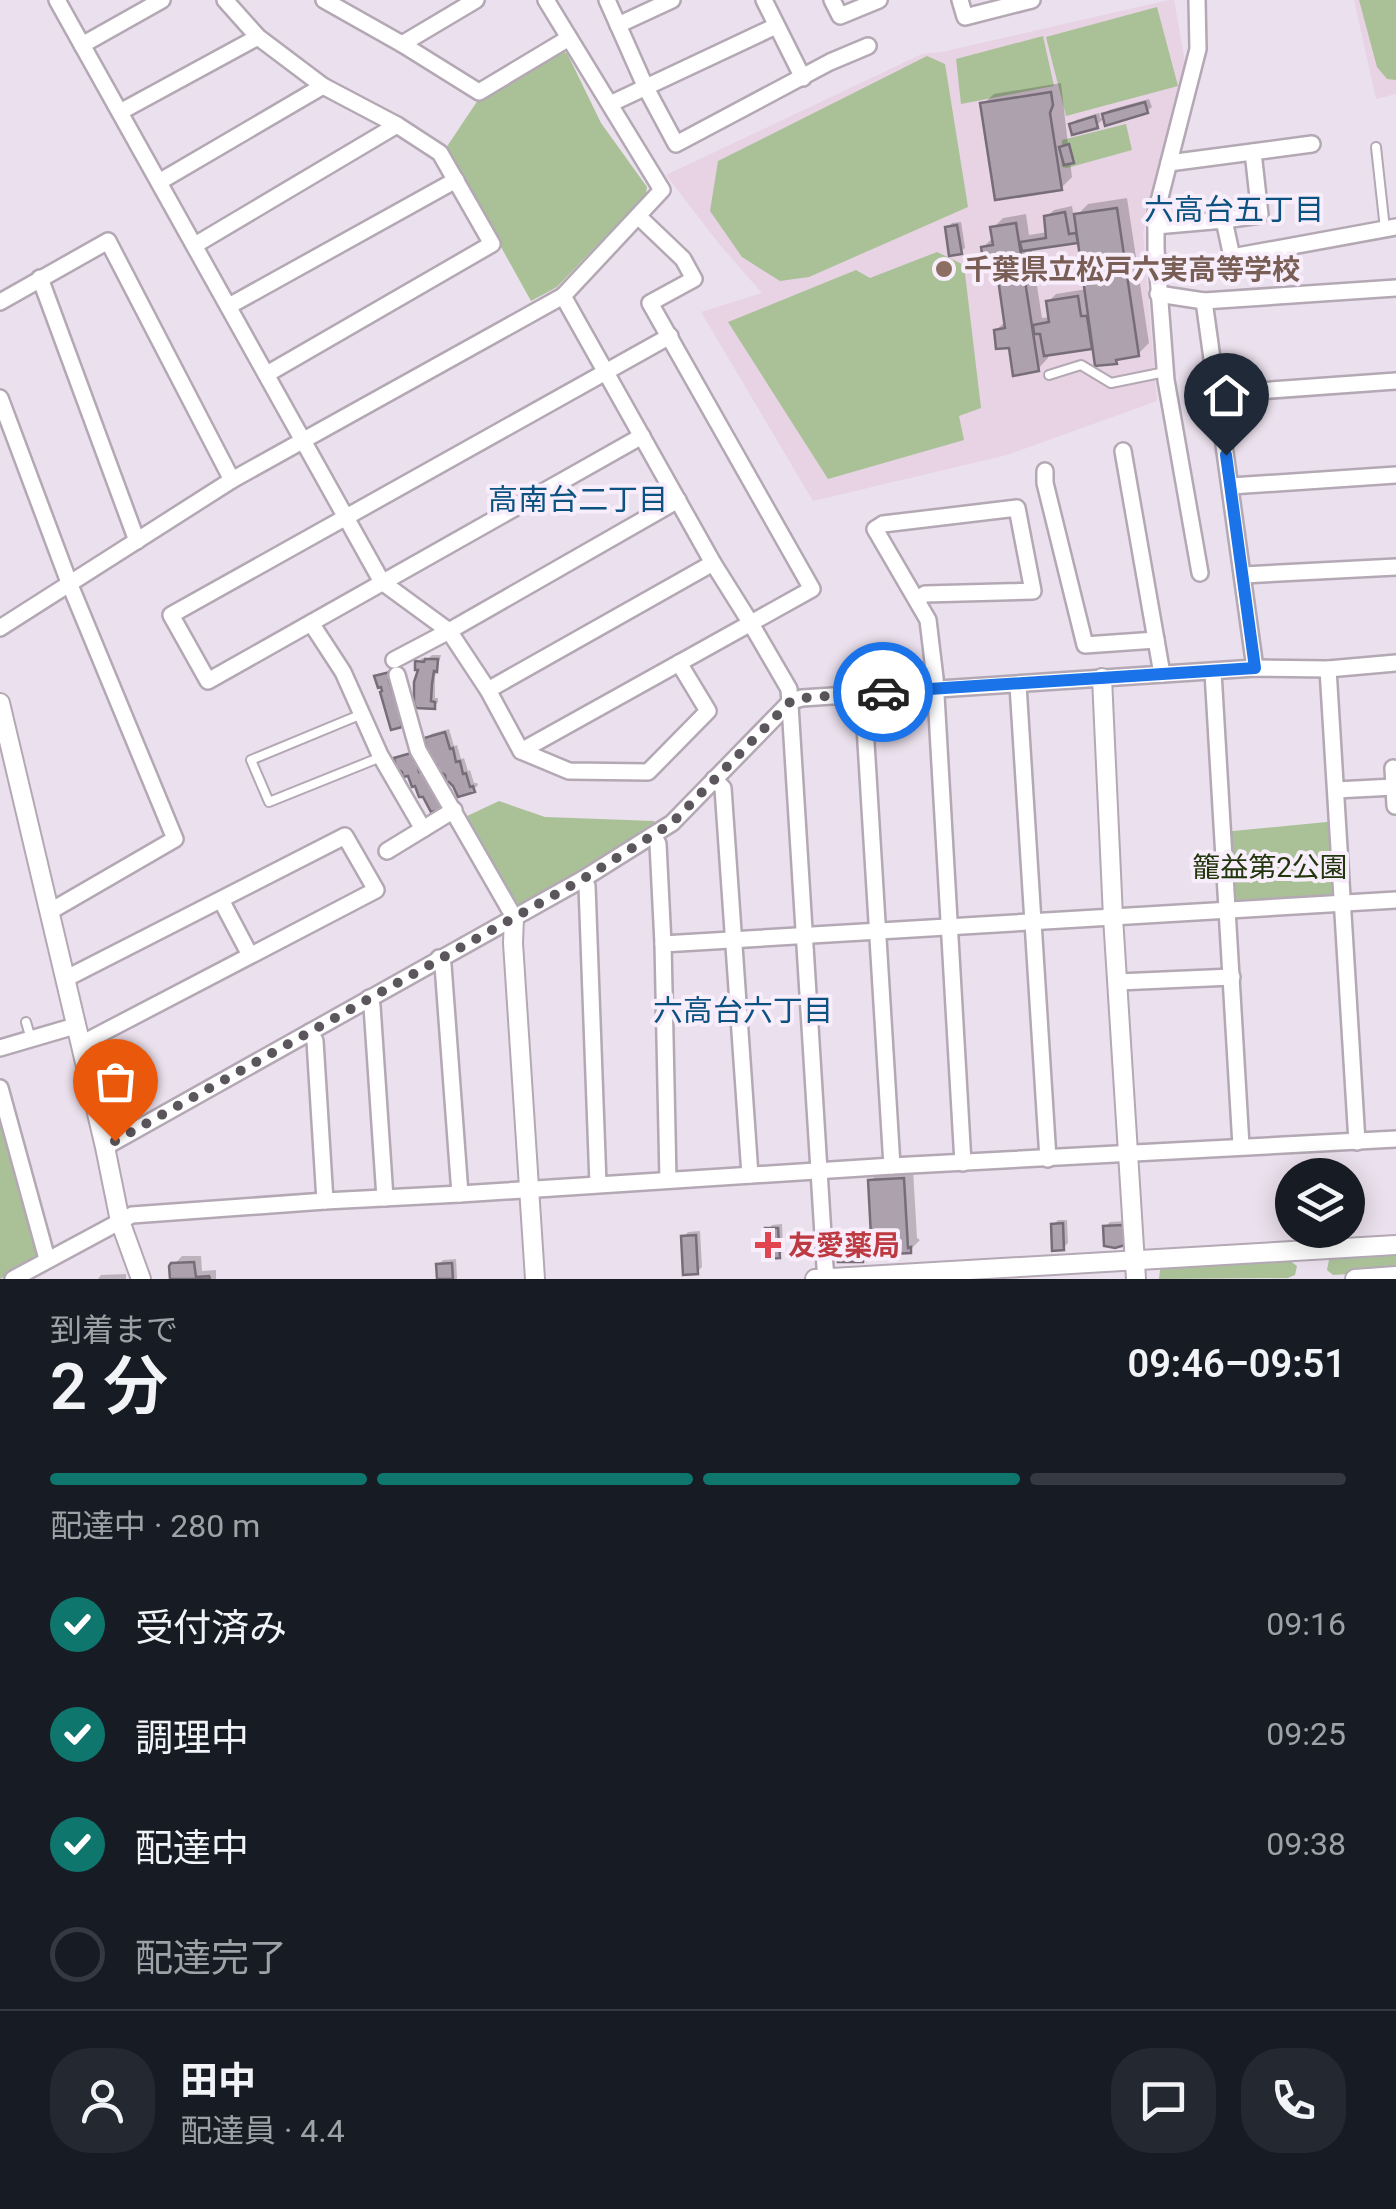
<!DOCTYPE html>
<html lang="ja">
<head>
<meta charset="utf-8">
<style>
	:root { --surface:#171b24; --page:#242831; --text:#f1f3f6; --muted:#9ea1a6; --line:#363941; --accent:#0f766e }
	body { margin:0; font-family:Roboto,"Noto Sans JP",sans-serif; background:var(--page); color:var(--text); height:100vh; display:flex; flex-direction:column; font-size:38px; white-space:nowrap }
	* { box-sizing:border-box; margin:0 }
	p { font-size:32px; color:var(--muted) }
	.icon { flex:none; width:55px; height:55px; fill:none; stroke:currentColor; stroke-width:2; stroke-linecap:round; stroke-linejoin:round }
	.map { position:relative; height:1279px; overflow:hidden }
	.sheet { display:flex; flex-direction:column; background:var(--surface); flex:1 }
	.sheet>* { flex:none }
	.fabs { position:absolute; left:1275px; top:1158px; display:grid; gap:20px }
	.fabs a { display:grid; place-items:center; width:90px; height:90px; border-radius:50%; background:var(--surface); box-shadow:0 5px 25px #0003; font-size:50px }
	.pin { position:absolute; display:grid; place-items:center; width:85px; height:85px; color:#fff; margin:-102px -42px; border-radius:50% 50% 50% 0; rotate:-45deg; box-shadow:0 0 10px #0007 }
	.pin .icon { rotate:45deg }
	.courier { position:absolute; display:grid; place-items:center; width:100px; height:100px; margin:-50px; border:8px solid #1a73e8; border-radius:50%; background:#fff; color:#222; box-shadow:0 2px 12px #0007 }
	.headline em { font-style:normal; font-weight:600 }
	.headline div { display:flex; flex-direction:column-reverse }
	.headline { display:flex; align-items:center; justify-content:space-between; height:170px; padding:0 50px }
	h1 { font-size:65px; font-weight:600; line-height:75px }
	.bar { display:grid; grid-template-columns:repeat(4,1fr); gap:15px 10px; align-content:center; height:120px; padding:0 50px }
	.bar i { height:12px; border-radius:8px; background:var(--line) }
	.bar .selected { background:var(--accent) }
	.bar p { grid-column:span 4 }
	.line { display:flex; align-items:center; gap:25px; padding:0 50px; border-top:2px solid var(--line) }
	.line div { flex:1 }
	.round { display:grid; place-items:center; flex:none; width:105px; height:105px; border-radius:40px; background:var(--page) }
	ol { padding:0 50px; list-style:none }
	li { display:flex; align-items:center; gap:30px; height:110px }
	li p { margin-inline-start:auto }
	li .icon { padding:10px; border-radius:50%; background:var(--accent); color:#fff; stroke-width:4 }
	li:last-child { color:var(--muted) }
	li i { width:55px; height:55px; border:5px solid var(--line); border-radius:50% }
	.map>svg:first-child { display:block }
</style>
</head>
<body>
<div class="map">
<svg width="1396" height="1279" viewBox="0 0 1396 1279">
	<rect width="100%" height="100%" fill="#ebe0ed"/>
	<g fill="#e7d3e3">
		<path d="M1169,0H1174L1185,62L1143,232L1157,401L1007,455L813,501L701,312L762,293L720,245L666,175L922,54L942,52Z"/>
		<path d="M1354,0H1396V94L1376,99Z"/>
	</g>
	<g fill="#aac198">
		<path d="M1359,0H1396V80L1387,79L1377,67Z"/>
		<path d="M1157,7L1178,86L1066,116L1046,37Z"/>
		<path d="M1043,36L1054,86L961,104L956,59Z"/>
		<path d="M560,51L567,53L601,123L647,187L646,194L557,287L531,301L446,148L478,100Z"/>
		<path d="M927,56L945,64L968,207L809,277L780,281L742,257L710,211L718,161Z"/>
		<path d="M1126,124L1132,150L1067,168L1062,167L1059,146L1062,145V140Z"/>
		<path d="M937,252L964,265L981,408L959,416L964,440L828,479L728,322L856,270L870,278Z"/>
		<path d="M499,801L545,817L654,821L658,827L578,874L518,906L465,817Z"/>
		<path d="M1337,821L1342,903L1228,910L1223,832Z"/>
		<path d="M0,1114L39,1249L36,1259L0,1279Z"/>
		<path d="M1396,1253V1271L1333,1275L1327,1270L1329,1260L1332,1257Z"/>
		<path d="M1289,1260L1297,1266L1295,1275L1288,1278L1159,1279L1160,1270L1164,1267Z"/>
	</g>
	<g fill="#0003" fill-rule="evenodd">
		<path d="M1061,83L1068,145L1070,144L1074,159L1070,161L1072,177L1061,188L983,104L994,94Z"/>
		<path d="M1149,99L1152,107L1147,111L1105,117L1097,125L1072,124L1076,120L1099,113L1101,119L1109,110Z"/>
		<path d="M1127,198L1149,343L1138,354L1121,357L1116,362L1095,342L1090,347L1048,353V358L1038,369L996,330L1007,320L998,262L983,247L994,237L993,228L1003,218L1026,214L1029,235L1048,232L1046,217L1054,210L1072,206L1074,218L1088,204ZM1080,237L1087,289L1056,294L1048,302L1051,317L1042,318L1031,247L1076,240Z"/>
		<path d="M961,222L965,248L960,252L947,228L952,223Z"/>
		<path d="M432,655H441L435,677V698H438V702L434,707L418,706L421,668L418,662L422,658L428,659Z"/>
		<path d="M449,729L454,746L457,745L461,759L464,758L468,771L470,770L474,783H477L478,785L473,790L459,794L426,739L431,734Z"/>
		<path d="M913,1169L917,1238L920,1240L910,1250L874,1252L870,1181L881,1171Z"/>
		<path d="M1058,1220H1067L1068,1243L1063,1248L1053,1225Z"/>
		<path d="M1127,1221L1128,1238L1123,1243L1105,1227L1110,1222Z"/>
		<path d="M782,1224L783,1251L779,1256L768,1229L772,1225Z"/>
		<path d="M700,1231L702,1267L697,1272L683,1237L688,1232Z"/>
		<path d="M861,1237L862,1250H866L867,1255L862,1260L836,1243L841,1238Z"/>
		<path d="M182,1256H201L202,1271L216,1270V1279H172V1267Z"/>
		<path d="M456,1259L457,1279H439L438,1265L443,1260Z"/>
		<path d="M126,1274V1279H98L101,1275Z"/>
	</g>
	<g fill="#aca1ad" stroke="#776d79" stroke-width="2.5">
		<path d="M1051,92L1053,105L1050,113L1062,190L995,200L980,103Z"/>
		<path d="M1145,102L1148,113L1105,126L1102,114Z"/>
		<path d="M1095,116L1098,128L1072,135L1069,124Z"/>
		<path d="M1069,144L1074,163L1064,165L1059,147Z"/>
		<path d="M1117,208L1139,356L1116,360L1117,364L1095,366L1074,214Z"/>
		<path d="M1065,212L1069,234L1076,233L1078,243L1022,251L1020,242L1046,238L1044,216Z"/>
		<path d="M1016,223L1039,371L1013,376L1009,348L996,349L994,330L1005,328L996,265L984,266L981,247L993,245L990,227Z"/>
		<path d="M957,225L962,254L949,256L945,227Z"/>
		<path d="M1078,296L1081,316H1087L1092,349L1044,356L1040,334H1034L1033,325L1049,322L1046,301Z"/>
		<path d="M425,659H438L437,672L434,671L432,684L431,701L435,702V709L416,708L414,703V682L418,670H415V661L424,662Z"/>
		<path d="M390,672L392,679L389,680L393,693L397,692L399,699L396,700L397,705L402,704L406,720L401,722L402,727L391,730L380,692L382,691L381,687L378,688L374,676Z"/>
		<path d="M445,732L450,749L453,748L456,762L460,761L463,774L466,773L470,787L473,786L475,792L458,797L453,786L449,782H446L445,775L439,771L437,765L433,766L430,761L424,738Z"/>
		<path d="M411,753L413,759L416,758L419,772L422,771L427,782L431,781L446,809L431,812L423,797H419L415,786L412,787L408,776L403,777L402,772L396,768L394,758Z"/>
		<path d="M904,1178L908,1248L911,1247V1253L872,1255L868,1180Z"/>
		<path d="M1063,1223L1064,1250L1052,1251L1051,1224Z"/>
		<path d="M1123,1225L1125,1245L1115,1248L1104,1246L1103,1226Z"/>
		<path d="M765,1228H778L780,1258L765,1259Z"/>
		<path d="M696,1235L698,1274L683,1275L681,1236Z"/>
		<path d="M857,1240L858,1253H863V1262H838V1254H834L833,1242Z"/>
		<path d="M194,1262L196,1277L209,1276L210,1279H170L169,1266L171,1263Z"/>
		<path d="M452,1263L453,1279H437L436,1264Z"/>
	</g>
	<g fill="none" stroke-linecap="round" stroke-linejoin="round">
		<defs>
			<g id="service">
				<path d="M1376,147L1385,229"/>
				<path d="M1049,375L1081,365L1111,383L1165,372"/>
				<path d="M362,714L251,760L269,802L381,757"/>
				<path d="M26,1022L31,1039"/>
			</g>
			<g id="minor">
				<path d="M57,0L382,582L449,631L488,690L521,751L569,771L648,772L708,711L679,663"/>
				<path d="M225,0L258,37L323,86L397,125L440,153L492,244L267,374"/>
				<path d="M324,0L402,44L479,92L569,38"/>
				<path d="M607,0L646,88L676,144L830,62L868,46"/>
				<path d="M764,0L803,78"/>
				<path d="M832,0L840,16L879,0"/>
				<path d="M960,0L965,17L1032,0"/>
				<path d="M1197,0L1198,49L1156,213V249L1166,380L1200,573"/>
				<path d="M618,25L672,0"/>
				<path d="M402,44L476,0"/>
				<path d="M82,45L162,0"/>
				<path d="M610,104L776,26"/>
				<path d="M120,112L258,37"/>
				<path d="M1169,163L1312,144"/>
				<path d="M159,182L323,86"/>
				<path d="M1224,220L1260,215L1253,152"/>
				<path d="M1156,226L1224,220L1232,257L1396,227"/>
				<path d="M195,245L397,125"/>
				<path d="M40,278L137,541"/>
				<path d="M1158,294L1204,301L1396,288"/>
				<path d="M563,296L713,563L750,622L789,689L825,1267L827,1279"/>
				<path d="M1204,301L1255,668"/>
				<path d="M0,302L108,241L232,480"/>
				<path d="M229,306L456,180"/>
				<path d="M1216,394L1396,381"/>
				<path d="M0,398L70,585L175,839L49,912"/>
				<path d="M642,436L208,681L171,615L670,336"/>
				<path d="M1123,451L1162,674"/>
				<path d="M1045,471V483L1085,645L1156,640"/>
				<path d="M1231,486L1396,475"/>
				<path d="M1243,575L1396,567"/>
				<path d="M917,599L925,594L1033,591L1017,508L883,524L875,529L928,620L935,678L963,1163"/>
				<path d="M311,623L343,672L380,755L423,829"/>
				<path d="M0,628L232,480L563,296L662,190L546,0"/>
				<path d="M394,660L449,631L678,500"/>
				<path d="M1328,669L1357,1142"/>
				<path d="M1213,672L1241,1146"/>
				<path d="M397,675L418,750L514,917"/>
				<path d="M1018,685L1048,1159"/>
				<path d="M488,690L713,563"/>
				<path d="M863,694L892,1166"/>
				<path d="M521,751L812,589L650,303L694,279L683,259L638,216"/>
				<path d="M1393,768L1395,806"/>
				<path d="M714,779L723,788L750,1175"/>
				<path d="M1336,790L1394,787"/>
				<path d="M654,836L658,844L663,944L668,1180"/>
				<path d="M387,851L454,810"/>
				<path d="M583,879L587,886L598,1184"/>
				<path d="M221,900L250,955"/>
				<path d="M663,944L1396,900"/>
				<path d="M439,958L443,965L460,1194"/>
				<path d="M65,979L345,836L376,890L81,1044"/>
				<path d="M1118,982L1232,977"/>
				<path d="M369,998L372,1006L385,1198"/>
				<path d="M310,1032L315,1041L325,1201"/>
				<path d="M0,1048L75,1026"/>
				<path d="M0,1088L47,1259"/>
				<path d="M105,1147L583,879L672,823L791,701L802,698L1255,668L1328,669L1396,663"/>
				<path d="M13,1279L132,1215L325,1201L460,1194L892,1166L1396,1139"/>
			</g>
			<g id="tertiary">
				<path d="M1102,678L1113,917L1136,1279"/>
				<path d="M0,703L105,1147L120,1221L141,1279"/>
				<path d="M514,917L513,943L535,1279"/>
				<path d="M815,1279L1396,1245"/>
				<path d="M1355,1279L1396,1276"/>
			</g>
		</defs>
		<use href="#service" stroke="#b3a8b4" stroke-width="12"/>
		<use href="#minor" stroke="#b3a8b4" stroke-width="20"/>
		<use href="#tertiary" stroke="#b3a8b4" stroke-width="22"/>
		<use href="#service" stroke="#fff" stroke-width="8"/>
		<use href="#minor" stroke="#fff" stroke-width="15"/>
		<use href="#tertiary" stroke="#fff" stroke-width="18"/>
	</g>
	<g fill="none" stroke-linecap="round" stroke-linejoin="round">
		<path stroke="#5b555c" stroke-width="10" stroke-dasharray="0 18" d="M115,1141L583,879L672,823L791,701L802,698L883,692"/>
		<path stroke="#1a73e8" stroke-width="12" d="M883,692L1255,668L1226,455"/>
	</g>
	<circle fill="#8d6e63" stroke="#f8edfa" stroke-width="4" cx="944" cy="269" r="10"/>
	<path fill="#e0444e" stroke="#f8edfa" stroke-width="4" d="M763 1230h10v10h10v10h-10v10h-10v-10h-10v-10h10z"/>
	<g text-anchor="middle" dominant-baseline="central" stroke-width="8" stroke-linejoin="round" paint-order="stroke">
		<g font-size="28" font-weight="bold" fill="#785e54" stroke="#f8edfa" text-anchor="start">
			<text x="964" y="269">千葉県立松戸六実高等学校</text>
		</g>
		<g font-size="28" fill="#21360c" stroke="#f8edfa">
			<text x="1270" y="867">籠益第2公園</text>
		</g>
		<g font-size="28" font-weight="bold" fill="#be3a42" stroke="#f8edfa" text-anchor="start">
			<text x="788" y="1245">友愛薬局</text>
		</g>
		<g font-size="30" fill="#0c5280" stroke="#f8edfa">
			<text x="1234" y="209">六高台五丁目</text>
			<text x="578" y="499">高南台二丁目</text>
			<text x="743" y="1010">六高台六丁目</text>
		</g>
	</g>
</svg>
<div class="fabs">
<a><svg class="icon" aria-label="layers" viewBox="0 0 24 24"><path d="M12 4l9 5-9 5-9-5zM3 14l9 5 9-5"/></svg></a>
</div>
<div class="pin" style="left:115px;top:1141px;background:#ea580c"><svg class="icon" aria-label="bag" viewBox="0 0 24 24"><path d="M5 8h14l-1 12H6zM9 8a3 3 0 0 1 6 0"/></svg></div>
<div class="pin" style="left:1226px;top:455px;background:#1f2937"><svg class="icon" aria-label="home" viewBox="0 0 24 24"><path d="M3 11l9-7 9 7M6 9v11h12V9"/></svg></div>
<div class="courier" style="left:883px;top:692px"><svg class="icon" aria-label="car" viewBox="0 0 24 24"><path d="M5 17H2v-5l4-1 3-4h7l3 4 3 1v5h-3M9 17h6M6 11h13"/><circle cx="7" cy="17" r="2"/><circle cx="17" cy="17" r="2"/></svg></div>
</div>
<section class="sheet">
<div class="headline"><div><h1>2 分</h1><p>到着まで</p></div><em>09:46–09:51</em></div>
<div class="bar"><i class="selected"></i><i class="selected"></i><i class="selected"></i><i></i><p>配達中 · 280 m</p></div>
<ol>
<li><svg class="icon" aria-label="check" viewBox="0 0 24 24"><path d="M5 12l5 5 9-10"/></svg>受付済み<p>09:16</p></li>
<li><svg class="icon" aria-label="check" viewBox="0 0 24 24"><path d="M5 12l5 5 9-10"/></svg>調理中<p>09:25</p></li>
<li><svg class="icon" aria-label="check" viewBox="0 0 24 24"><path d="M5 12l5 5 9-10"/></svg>配達中<p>09:38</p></li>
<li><i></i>配達完了</li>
</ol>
<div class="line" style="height:180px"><a class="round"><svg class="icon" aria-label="person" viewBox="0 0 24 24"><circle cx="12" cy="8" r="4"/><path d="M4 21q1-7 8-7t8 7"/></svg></a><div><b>田中</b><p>配達員 · 4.4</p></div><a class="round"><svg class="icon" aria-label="chat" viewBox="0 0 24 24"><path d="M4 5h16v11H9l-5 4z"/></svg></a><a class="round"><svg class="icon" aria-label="phone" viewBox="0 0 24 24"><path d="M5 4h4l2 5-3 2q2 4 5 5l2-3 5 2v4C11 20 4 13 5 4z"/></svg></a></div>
</section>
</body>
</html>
